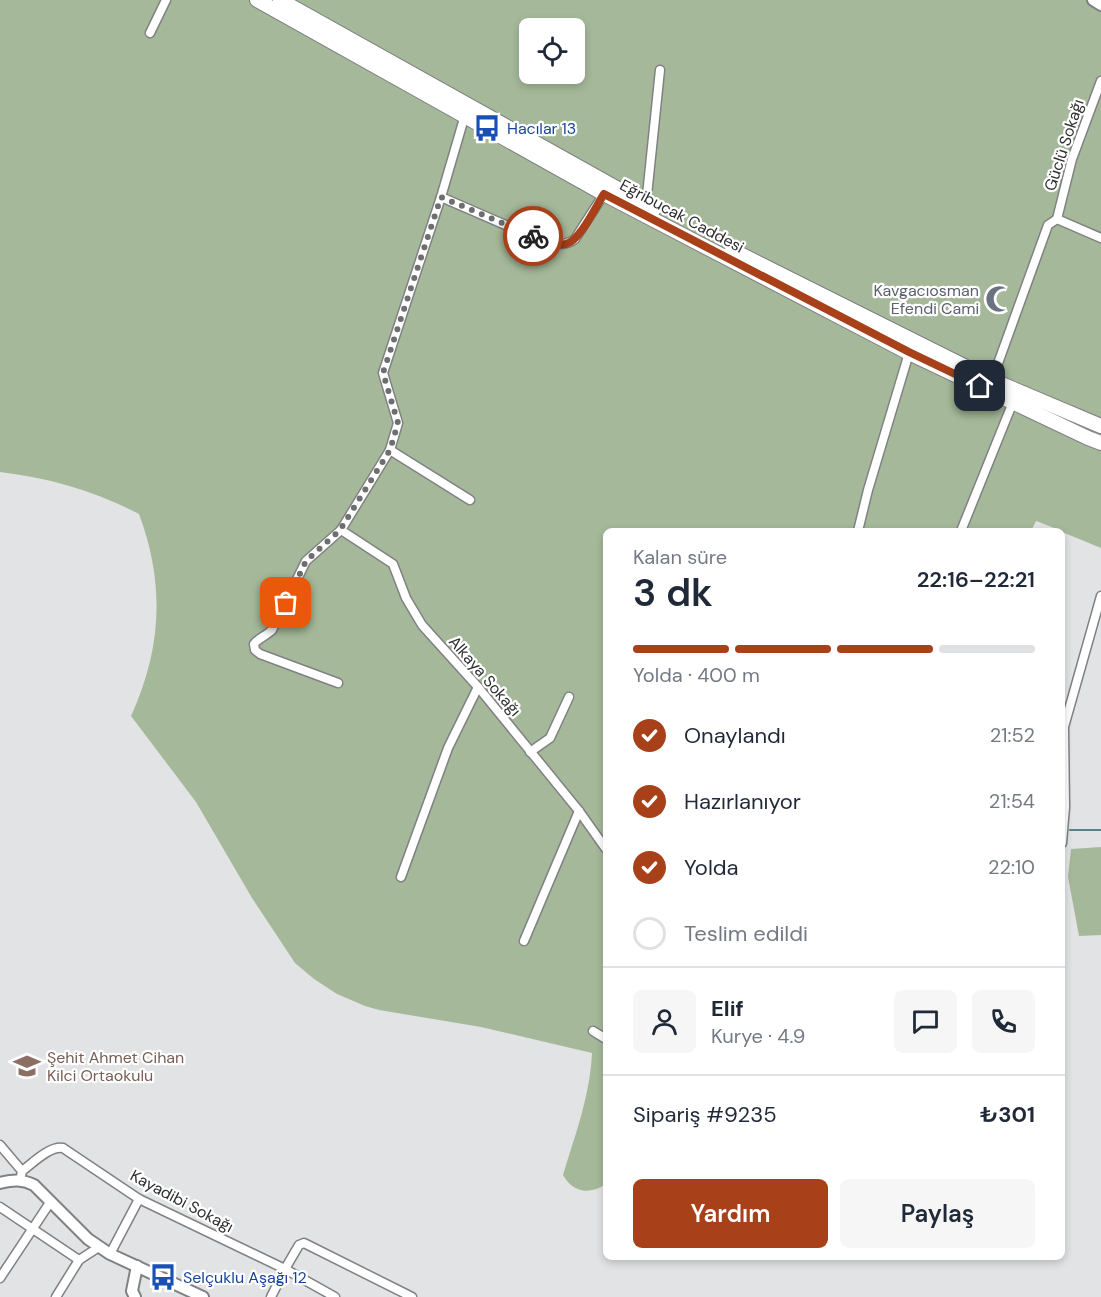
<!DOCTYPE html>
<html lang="tr">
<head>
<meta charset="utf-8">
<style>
	:root { --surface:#fff; --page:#f6f6f7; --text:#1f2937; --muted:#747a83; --line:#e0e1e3; --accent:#a84119 }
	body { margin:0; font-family:"DM Sans",sans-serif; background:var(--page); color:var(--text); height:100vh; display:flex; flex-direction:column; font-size:22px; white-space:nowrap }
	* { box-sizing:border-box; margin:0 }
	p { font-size:20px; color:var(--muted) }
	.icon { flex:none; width:33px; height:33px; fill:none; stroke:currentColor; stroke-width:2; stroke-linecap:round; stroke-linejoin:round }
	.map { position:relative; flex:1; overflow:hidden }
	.drawer { position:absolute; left:603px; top:528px; width:462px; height:732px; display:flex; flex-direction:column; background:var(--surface); border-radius:9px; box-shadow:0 3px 9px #0003 }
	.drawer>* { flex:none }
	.buttons { position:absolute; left:519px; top:18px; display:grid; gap:12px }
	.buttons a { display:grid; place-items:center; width:66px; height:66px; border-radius:9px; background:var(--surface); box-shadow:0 3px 9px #0003; font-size:30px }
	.pin { position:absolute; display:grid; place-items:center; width:51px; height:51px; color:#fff; margin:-26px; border-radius:12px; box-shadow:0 3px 9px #0006 }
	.courier { position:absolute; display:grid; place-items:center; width:60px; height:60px; margin:-30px; border:4px solid #a84119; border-radius:50%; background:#fff; color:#222; box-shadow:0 2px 8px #0007 }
	.headline em { font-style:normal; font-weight:600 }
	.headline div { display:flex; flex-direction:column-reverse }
	.headline { display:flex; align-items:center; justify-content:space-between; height:102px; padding:0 30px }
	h1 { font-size:39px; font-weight:600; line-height:45px }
	.bar { display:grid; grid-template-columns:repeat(4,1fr); gap:9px 6px; align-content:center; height:72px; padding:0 30px }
	.bar i { height:8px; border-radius:4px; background:var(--line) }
	.bar .on { background:var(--accent) }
	.bar p { grid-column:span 4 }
	.line { display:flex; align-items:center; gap:15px; padding:0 30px; border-top:2px solid var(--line) }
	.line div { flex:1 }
	.round { display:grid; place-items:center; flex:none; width:63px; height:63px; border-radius:9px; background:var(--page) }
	ol { padding:0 30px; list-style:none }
	li { display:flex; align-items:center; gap:18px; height:66px }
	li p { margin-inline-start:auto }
	li .icon { padding:6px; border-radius:50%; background:var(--accent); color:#fff; stroke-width:4 }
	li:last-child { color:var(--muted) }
	li i { width:33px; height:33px; border:3px solid var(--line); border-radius:50% }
	.action { display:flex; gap:12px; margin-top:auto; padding:12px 30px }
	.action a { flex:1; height:69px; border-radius:9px; background:var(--accent); color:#fff; font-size:24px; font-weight:600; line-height:69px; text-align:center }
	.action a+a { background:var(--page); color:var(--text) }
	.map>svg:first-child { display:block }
</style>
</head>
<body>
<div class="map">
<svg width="1101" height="1297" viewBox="0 0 1101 1297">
	<rect width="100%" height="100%" fill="#e2e3e5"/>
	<g fill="#a5b99a" fill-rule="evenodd">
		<path d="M0,0H1101V548L1062,532V531L1036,521L1031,531H606V1184C590,1195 573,1193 563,1175C575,1135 590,1096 592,1053L481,1027L379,1010L365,1006L337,994L314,979L295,963L252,898L196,802L131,716C162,648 165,584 139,514C95,491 50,478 0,472ZM530,28H574V74H530Z"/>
		<path d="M1101,847V935L1079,936L1068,877L1071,849Z"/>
	</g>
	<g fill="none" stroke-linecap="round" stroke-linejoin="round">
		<path stroke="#578088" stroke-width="2" d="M1070,830H1101"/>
		<defs>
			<g id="minor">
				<path d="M150,33L166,0"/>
				<path d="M1101,81L1072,159L1057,219L1101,238"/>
				<path d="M441,197L465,115"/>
				<path d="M646,205L660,70"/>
				<path d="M992,380L1048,225L1057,219"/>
				<path d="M390,450L470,500"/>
				<path d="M341,530L393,564L406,598L422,625L478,687L579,811L606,849"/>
				<path d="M858,531L868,490L909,353"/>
				<path d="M961,531L1013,402"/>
				<path d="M338,683L260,654L255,650L254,644C256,640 267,635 272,630L306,561L341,530L390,450L398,423L383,373L441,197L547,243C558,244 566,246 575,239L604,194"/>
				<path d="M530,752L550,738L569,697"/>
				<path d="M1062,843L1065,807L1064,727L1101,596"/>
				<path d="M401,877L448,748L478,687"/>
				<path d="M524,941L579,811"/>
				<path d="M593,1031L606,1039"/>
				<path d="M0,1145L22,1171L21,1176"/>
				<path d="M22,1171C33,1163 49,1146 63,1148L139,1199L285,1269L335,1297"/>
				<path d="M0,1207L79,1260"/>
				<path d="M110,1254L139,1199"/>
				<path d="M0,1278L51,1201"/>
				<path d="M56,1297L79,1260L99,1247"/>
				<path d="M271,1297L285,1269L299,1245L304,1243L412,1297"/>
			</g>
			<g id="tertiary">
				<path d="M1093,0L1101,5"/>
				<path d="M0,1183C13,1180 22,1179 34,1185L88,1239L110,1254L203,1297"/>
				<path d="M135,1297L132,1291L137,1266"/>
			</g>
			<g id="primary">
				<path d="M257,0L604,194L909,353L1088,438L1101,443"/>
				<path d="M280,0L654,209"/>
				<path d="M732,250L992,380L1101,426"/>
			</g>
		</defs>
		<use href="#minor" stroke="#808184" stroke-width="11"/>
		<use href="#tertiary" stroke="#808184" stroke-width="14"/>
		<use href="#primary" stroke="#808184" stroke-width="16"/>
		<use href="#minor" stroke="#fff" stroke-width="8"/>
		<use href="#tertiary" stroke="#fff" stroke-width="10"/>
		<use href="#primary" stroke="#fff" stroke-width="14"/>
	</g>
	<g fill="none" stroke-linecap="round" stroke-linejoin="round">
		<path stroke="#6d6e6f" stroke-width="6" stroke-dasharray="0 10.8" d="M286,603L306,561L340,530L390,450L398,423L383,373L441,197L533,236"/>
		<path stroke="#a84119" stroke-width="8" d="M533,236C543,241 555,246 566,244C580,241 596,206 604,194L909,352L980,386"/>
	</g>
	<defs>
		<symbol id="bus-bare" viewBox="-9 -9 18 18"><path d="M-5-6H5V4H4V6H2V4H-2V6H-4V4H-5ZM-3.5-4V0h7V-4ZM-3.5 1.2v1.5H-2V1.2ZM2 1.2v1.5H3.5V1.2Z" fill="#1a4fb4" stroke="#fff" stroke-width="2.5" paint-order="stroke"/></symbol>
		<symbol id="mosque-bare" viewBox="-9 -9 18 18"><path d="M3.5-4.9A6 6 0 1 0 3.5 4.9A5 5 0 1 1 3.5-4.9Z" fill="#6b7280" stroke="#fff" stroke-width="2.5" paint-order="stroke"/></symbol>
		<symbol id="school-bare" viewBox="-9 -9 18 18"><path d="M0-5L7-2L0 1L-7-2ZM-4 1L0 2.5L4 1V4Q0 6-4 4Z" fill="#8d6e63" stroke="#fff" stroke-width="2.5" paint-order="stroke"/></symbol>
	</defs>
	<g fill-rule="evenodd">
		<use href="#bus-bare" x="468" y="109" width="38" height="38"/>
		<use href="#mosque-bare" x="980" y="280" width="38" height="38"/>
		<use href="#school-bare" x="8" y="1047" width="38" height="38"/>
		<use href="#bus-bare" x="144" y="1258" width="38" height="38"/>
	</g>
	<g text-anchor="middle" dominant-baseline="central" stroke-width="4.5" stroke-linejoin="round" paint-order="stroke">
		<g font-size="16" fill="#164399" stroke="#fff" text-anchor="start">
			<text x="507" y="128">Hacılar 13</text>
			<text x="183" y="1277">Selçuklu Aşağı 12</text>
		</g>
		<g font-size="16" fill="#2e2f30" stroke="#fff">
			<text transform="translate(1064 145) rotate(-72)">Güclü Sokağı</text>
			<text transform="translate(682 216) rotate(28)">Eğribucak Caddesi</text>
			<text transform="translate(485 676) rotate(49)">Alkaya Sokağı</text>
			<text transform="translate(182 1201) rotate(28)">Kayadibi Sokağı</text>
		</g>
		<g font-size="16" fill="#5b616d" stroke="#fff" text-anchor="end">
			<text x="979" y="290">Kavgacıosman<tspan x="979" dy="18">Efendi Cami</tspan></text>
		</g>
		<g font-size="16" fill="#785e54" stroke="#fff" text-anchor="start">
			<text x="47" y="1057">Şehit Ahmet Cihan<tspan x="47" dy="18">Kilci Ortaokulu</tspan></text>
		</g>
	</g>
</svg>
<div class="buttons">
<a><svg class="icon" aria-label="locate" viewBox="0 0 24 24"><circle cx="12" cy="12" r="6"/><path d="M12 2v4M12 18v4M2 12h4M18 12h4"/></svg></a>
</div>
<div class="pin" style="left:286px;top:603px;background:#ea580c"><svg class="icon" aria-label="bag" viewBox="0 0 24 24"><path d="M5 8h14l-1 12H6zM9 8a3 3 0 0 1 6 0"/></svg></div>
<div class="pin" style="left:980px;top:386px;background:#1f2937"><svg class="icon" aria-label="home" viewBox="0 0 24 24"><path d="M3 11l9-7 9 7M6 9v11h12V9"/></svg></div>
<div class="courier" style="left:533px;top:236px"><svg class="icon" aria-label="bike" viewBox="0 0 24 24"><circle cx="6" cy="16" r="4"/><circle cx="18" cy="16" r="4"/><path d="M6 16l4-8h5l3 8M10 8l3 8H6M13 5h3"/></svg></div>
<section class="drawer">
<div class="headline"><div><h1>3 dk</h1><p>Kalan süre</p></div><em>22:16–22:21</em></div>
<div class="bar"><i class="on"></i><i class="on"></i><i class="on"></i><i></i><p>Yolda · 400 m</p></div>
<ol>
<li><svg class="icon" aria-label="check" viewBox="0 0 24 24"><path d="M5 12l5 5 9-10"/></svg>Onaylandı<p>21:52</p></li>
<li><svg class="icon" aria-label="check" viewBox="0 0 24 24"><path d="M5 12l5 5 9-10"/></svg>Hazırlanıyor<p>21:54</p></li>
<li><svg class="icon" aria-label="check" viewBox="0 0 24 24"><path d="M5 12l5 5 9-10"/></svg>Yolda<p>22:10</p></li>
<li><i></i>Teslim edildi</li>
</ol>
<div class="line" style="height:108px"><a class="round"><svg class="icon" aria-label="person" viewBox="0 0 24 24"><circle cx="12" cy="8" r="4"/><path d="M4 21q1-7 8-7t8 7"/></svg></a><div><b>Elif</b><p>Kurye · 4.9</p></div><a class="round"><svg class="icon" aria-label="chat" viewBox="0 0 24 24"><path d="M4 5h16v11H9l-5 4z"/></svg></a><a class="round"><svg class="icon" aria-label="phone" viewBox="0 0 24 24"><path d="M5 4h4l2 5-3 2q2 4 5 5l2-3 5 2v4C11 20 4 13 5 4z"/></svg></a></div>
<div class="line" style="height:78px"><div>Sipariş #9235</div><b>₺301</b></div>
<div class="action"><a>Yardım</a><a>Paylaş</a></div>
</section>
</div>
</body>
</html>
